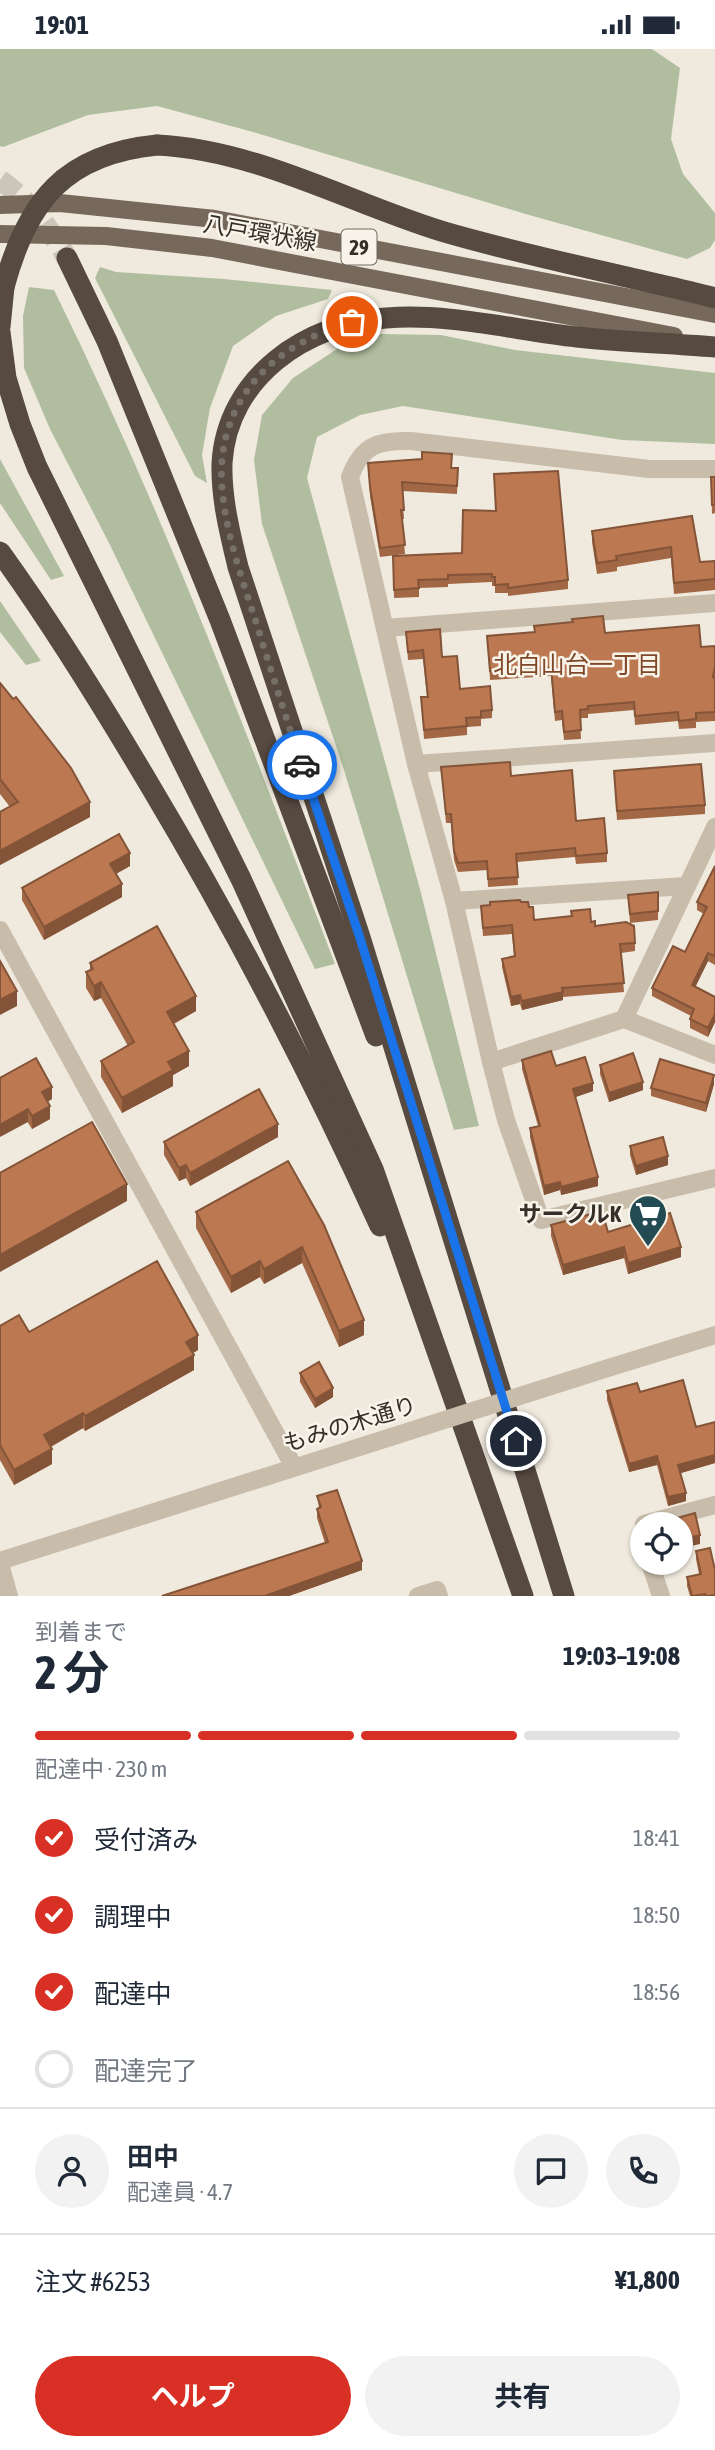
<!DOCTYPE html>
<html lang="ja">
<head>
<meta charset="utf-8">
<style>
	:root { --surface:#fff; --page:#f2f2f3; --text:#1f2937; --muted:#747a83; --line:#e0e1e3; --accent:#d93025 }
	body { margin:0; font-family:"Asap Condensed","Noto Sans JP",sans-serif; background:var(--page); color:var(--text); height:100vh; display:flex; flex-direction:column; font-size:26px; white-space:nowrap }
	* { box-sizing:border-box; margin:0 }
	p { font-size:23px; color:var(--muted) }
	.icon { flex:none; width:38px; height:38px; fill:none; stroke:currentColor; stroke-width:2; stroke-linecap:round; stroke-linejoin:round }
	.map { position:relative; height:1547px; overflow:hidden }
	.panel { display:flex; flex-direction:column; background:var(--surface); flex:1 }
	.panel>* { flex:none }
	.controls { position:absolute; left:630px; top:1463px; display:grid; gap:14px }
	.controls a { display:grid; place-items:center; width:63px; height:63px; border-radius:50%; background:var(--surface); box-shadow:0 2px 5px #0004; font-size:35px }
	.pin { position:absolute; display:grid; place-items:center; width:60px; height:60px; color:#fff; margin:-30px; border:4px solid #fff; border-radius:50%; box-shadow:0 2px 7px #0007 }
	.courier { position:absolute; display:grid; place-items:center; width:70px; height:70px; margin:-35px; border:5px solid #1a73e8; border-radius:50%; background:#fff; color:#222; box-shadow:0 2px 9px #0007 }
	.overview em { font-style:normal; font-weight:700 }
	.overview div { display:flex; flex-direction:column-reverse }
	.overview { display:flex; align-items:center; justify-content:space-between; height:119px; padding:0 35px }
	h1 { font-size:46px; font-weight:700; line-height:52px }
	.bar { display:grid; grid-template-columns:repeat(4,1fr); gap:10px 7px; align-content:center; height:84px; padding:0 35px }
	.bar i { height:9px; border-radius:5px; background:var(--line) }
	.bar .on { background:var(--accent) }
	.bar p { grid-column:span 4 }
	.line { display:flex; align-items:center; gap:18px; padding:0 35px; border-top:2px solid var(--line) }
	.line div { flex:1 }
	.round { display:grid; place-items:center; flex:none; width:74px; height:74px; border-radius:37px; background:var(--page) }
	ol { padding:0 35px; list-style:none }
	li { display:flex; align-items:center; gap:21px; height:77px }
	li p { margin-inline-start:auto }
	li .icon { padding:7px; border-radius:50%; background:var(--accent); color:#fff; stroke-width:4 }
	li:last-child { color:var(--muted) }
	li i { width:38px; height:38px; border:4px solid var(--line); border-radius:50% }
	.button { display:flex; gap:14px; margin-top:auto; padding:14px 35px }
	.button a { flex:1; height:80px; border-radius:42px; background:var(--accent); color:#fff; font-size:28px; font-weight:700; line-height:80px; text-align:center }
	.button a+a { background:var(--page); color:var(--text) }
	.status { display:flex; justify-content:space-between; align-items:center; height:49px; padding:0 35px; background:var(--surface); direction:ltr }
	.status svg { height:19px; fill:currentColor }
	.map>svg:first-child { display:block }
</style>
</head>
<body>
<div class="status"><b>19:01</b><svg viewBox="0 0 49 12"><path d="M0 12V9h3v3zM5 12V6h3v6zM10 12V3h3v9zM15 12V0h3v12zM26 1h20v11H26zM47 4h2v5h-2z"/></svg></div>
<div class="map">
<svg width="715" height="1547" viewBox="0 0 715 1547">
	<rect width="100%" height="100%" fill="#f0eade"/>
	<g fill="#b0be9f">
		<path d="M0,0H652L680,19L671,90L683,125L715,164V191L710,199L687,210L529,166L253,83L157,57L88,66L3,98L0,97Z"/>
		<path d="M100,218L116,223L224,230L332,241L328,250L276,267L233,297L210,359L202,406L207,434L195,427L95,229Z"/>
		<path d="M29,238L54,241C162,460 248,687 335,915L315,920L109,494L50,380L24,319L23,267Z"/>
		<path d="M381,285L441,286L515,301L715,324V395L622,391L403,357L360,366L317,388L307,429L421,844L479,1077L454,1081L344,721L262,475L254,411L262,366L293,329L340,298Z"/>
		<path d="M0,410L64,527L51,531L0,454Z"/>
		<path d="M0,552L41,612L26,616L0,583Z"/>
	</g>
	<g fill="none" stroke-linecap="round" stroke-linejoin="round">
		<path stroke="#cbc5ba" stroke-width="21" stroke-dasharray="21 10" stroke-linecap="butt" d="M0,131C31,153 47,176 67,209"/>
		<g stroke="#c8bcab" stroke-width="18">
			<path d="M715,420H649L411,392C378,391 362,396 350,428L416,715L454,852L491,1013L506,1071L541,1171L715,1129"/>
			<path d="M385,579L715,554"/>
			<path d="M416,715L715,694"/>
			<path d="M454,852L686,837"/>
			<path d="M0,881L294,1418"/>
			<path d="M624,970L715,778"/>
			<path d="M491,1013L624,970L715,1006"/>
			<path d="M608,1319L715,1286"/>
			<path d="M644,1475L715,1456"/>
			<path d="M0,1512L391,1388"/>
			<path d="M650,1514L661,1547"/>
			<path d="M0,1515L9,1547"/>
			<path d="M418,1547L437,1541L439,1547"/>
		</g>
		<g stroke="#77685c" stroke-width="18">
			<path d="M0,156L60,154L215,170L715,265"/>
			<path d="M0,185L106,187L212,199L674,287"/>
		</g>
		<g stroke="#564a41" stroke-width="21">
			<path d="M157,96C257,101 347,153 441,182C502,200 565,214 627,228C656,235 686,241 715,249"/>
			<path d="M67,209L107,292L220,571L376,987"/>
			<path d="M0,278L4,238"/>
			<path d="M0,283L6,329L20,375L37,418L241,830L373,1120L523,1547"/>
			<path d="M0,503C55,579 104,659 152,740C236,881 312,1027 380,1177"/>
			<path d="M564,1547L359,885L238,518C230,484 221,450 222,414C227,328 307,274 386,269C450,264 514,281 577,288C623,293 669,294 715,298"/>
		</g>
		<path stroke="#c8bcab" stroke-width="18" d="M391,1388L608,1319"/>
		<path stroke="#564a41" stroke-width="21" d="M4,238C27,152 65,105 157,96"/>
	</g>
	<g fill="#a26745">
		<path d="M368,414L458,419L457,445L402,442L404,470H402L405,505L380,508L370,447Z"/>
		<path d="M711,428H715V464L712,465Z"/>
		<path d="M692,467L700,513L715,512V541L674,545L671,509L617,518V522L597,525L592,493V482Z"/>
		<path d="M393,507L568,531V540L508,547V544H495V537H492V533L448,535V538L419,539V548L394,549Z"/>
		<path d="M534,577L605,584L701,598L715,597V672L696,673V679L679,680L678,672L635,676L634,661L588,665V669H580L581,690L564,691L562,671L555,672L551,627L490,631L487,587L534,583Z"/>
		<path d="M406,583L442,608L460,640L492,661V669L481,670V677L467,678V686L424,690L421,648H427L423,610L408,611Z"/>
		<path d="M0,634L90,768L0,816V763L10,758L0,745Z"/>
		<path d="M441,718L511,727L576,772L607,804V813L576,815L575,808L517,813L518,836L488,838L487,821L458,823L454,811L451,774H446Z"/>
		<path d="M614,722L705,756V765L617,771Z"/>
		<path d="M130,817L116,825L122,848L44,891L22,851V839Z"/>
		<path d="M715,817V916L708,912L695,938L715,948V973L708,988L690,979V970L691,967L652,947V939L685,903L704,865L697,861V853Z"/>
		<path d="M658,843V871L630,874L628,846Z"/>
		<path d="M521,853L529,858L534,871L591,873L595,877L635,894V902L621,904L624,943L563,948V951L522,961L520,955L511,957L502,918V910L514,907L512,885L483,887L481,857Z"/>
		<path d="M90,914L196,962L174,975L189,1017L173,1026V1037L122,1064L101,1028V1012L128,997L101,949L94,952L86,939V923L90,921Z"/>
		<path d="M522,1011L556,1017L593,1042L575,1048L598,1137L561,1146L560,1141L544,1146L530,1088V1079L538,1077L522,1020Z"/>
		<path d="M600,1016L643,1041L609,1053L600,1025Z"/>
		<path d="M0,1029L52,1050L47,1053L50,1070L32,1080Z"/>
		<path d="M714,1035L706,1063L651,1047V1039Z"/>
		<path d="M278,1088L190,1137L186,1129L179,1132L164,1106V1093Z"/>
		<path d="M630,1097L668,1116L636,1126L630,1106Z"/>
		<path d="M288,1112L364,1286L339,1298L302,1214L264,1235L260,1228L231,1244L196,1179V1163Z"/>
		<path d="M551,1176L608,1183L681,1208L628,1225L624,1209L563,1226L551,1187Z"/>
		<path d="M0,1277L29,1283L198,1301L193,1304L194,1321L85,1382L83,1379L51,1398L52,1415L14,1436L0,1411Z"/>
		<path d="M300,1324L333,1348L315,1359L300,1333Z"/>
		<path d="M607,1342L640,1343L696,1378L715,1373V1414L680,1424L686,1452L668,1457L657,1416L629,1423L607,1351Z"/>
		<path d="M317,1447L362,1521L289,1547H162L325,1494L317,1469V1460L319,1459Z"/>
		<path d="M696,1502L715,1547H690L687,1537V1528L699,1525L696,1510Z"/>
	</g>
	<g fill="#845438">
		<path d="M90,753V768L0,816V802Z"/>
		<path d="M130,804V817L110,828V815Z"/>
		<path d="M122,835V848L44,891V878Z"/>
		<path d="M708,904V912L692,945V936Z"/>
		<path d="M101,933V949L94,952V937Z"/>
		<path d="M17,942V957L0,966V951Z"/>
		<path d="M563,943V951L522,961V952Z"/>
		<path d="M520,946V955L511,957V948Z"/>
		<path d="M196,947V962L167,978V963Z"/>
		<path d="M715,965V973L708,988V979Z"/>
		<path d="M189,1002V1017L173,1026V1037L122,1064V1049L168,1013Z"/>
		<path d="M714,1026V1035L706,1063V1054Z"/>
		<path d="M643,1033V1041L609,1053V1044Z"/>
		<path d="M593,1034V1042L573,1049V1040Z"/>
		<path d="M52,1038V1050L42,1056V1043Z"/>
		<path d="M50,1057V1070L32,1080V1067Z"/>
		<path d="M28,1060V1073L0,1088V1076Z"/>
		<path d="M278,1075V1088L190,1137V1124Z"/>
		<path d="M668,1107V1116L636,1126V1117Z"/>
		<path d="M186,1116V1129L179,1132V1119Z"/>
		<path d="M598,1128V1137L561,1146V1138Z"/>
		<path d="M560,1133V1141L544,1146V1137Z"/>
		<path d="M127,1135V1152L0,1223V1206Z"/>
		<path d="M302,1198V1214L264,1235V1220Z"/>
		<path d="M624,1198V1209L563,1226V1216Z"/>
		<path d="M681,1198V1208L628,1225V1214Z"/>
		<path d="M260,1212V1228L231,1244V1228Z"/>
		<path d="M364,1271V1286L339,1298V1282Z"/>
		<path d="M198,1286V1301L186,1308V1293Z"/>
		<path d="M194,1306V1321L85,1382V1367Z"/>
		<path d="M333,1339V1348L315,1359V1350Z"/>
		<path d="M83,1364V1379L44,1401V1386Z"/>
		<path d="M52,1400V1415L14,1436V1421Z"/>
		<path d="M715,1406V1414L678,1425V1416Z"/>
		<path d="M657,1407V1416L629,1423V1415Z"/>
		<path d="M686,1444V1452L668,1457V1448Z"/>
		<path d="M700,1486V1495L682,1499V1491Z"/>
		<path d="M362,1512V1521L289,1547H265Z"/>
	</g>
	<g fill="#bc7850" stroke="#845438" stroke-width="2">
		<path d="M422,403L452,405L451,419H458L457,437L402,433L404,461H401L405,496L380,499L370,438L368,414L422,410Z"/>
		<path d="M558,422L568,531L508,539V535L495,536V528H492V525L448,526V530L418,531L419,539L394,541L393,507L462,504L463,461L496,462L494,425Z"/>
		<path d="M711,428H715V456H712Z"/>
		<path d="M692,467L700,513L715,512V530L674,534L671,498L616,507L617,511L597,514L592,482Z"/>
		<path d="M603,567L605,584L699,576L701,598L715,597V617L713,628L715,629V663L696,664V670L679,672L678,663L635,667L634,653L588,657V660L580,661L581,681L564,683L562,662L555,663L551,618L490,622L487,587L535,583L534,577L573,573L572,570Z"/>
		<path d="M440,580L442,608L457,607L460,640L490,637L492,661L481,662V668L466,669L467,677L424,681L421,648H428L423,601L408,603L406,583Z"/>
		<path d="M0,634L13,650L16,648L71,719L90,753L0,802V763L18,753L0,730Z"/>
		<path d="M510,713L511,727L572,721L576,772L604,769L607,804L576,807L575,799L516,805L518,828L488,830L487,812L458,814L454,802L451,765H446L441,718Z"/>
		<path d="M701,715L705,756L617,762L614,722Z"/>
		<path d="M119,785L130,804L110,815L122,835L44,878L22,839Z"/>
		<path d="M715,817V907L708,904L692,936L715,948V965L708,979L690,970L694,960L652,939L673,897L685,903L707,858L697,853Z"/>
		<path d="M658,843V862L630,865L628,846Z"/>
		<path d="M520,851L521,853H528L529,858H533L534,871L572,867L571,862L590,860L591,873L595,872V877L626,873L634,877L635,894L620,895L624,934L562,939L563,943L522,952L520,946L511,948L502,910L515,907L512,876L483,879L481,857L490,856V853Z"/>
		<path d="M157,877L196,947L167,963L189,1002L168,1013L173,1021L122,1049L101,1012L134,993L101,933L94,937L86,923L93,920L90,914Z"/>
		<path d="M0,912L17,942L0,951Z"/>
		<path d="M551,1002L556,1017L585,1008L593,1034L573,1040L598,1128L561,1138L560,1133L544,1137L530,1079L540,1077L522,1011Z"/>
		<path d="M633,1004L643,1033L609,1044L600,1016Z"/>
		<path d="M36,1009L52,1038L42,1043L50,1057L32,1067L28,1060L0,1076V1029Z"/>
		<path d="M660,1010L714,1026L706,1054L651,1039Z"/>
		<path d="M259,1040L278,1075L190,1124L186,1116L179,1119L164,1093Z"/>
		<path d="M92,1073L127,1135L0,1206V1124Z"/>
		<path d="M663,1088L668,1107L636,1117L630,1097Z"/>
		<path d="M288,1112L324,1176L364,1271L339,1282L302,1198L264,1220L260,1212L231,1228L196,1163Z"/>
		<path d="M602,1162L608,1183L670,1164L681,1198L628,1214L624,1198L563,1216L551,1176Z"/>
		<path d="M157,1212L198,1286L186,1293L194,1306L85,1367L83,1364L44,1386L52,1400L14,1421L0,1396V1277L19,1266L29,1283Z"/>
		<path d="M319,1313L333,1339L315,1350L300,1324Z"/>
		<path d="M683,1331L696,1378L715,1373V1406L678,1416L686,1444L668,1448L657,1407L629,1415L607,1342L637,1334L640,1343Z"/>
		<path d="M337,1441L362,1512L265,1547H162L328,1493L317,1460L321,1458L317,1447Z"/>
		<path d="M695,1464L700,1486L682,1491L681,1487V1475H671L670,1471Z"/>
		<path d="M710,1499L715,1521V1546L706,1547L705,1545L692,1547L687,1528L701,1525L696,1502Z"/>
	</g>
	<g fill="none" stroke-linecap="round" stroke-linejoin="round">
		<path stroke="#777068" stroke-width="7" stroke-dasharray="0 12.6" d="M302,716C286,669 271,621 256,573C242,530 226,485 222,439C215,351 274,295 352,273"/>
		<path stroke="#1a73e8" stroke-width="9" d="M302,716L359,886L516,1392"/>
	</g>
	<defs>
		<symbol id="supermarket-pin" viewBox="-11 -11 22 30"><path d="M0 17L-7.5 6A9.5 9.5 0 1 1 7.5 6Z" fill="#224b54" stroke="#f8f4ea"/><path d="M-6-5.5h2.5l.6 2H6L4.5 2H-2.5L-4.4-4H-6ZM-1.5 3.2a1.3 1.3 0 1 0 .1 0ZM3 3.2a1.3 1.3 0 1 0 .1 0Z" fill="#fff"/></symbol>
	</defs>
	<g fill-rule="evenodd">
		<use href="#supermarket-pin" x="626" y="1143" width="44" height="60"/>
	</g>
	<g text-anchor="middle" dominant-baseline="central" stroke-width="5" stroke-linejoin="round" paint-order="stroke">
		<rect fill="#f8f4ea" stroke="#706a63" stroke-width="2" x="341.5" y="180.5" width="35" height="35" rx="5"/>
		<g font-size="21" font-weight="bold" fill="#362f29">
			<text x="359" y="198">29</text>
		</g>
		<g font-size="23" fill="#362f29" stroke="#f8f4ea">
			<text transform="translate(260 184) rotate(10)">八戸環状線</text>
			<text transform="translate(350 1375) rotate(-17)">もみの木通り</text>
		</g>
		<g font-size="23" font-weight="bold" fill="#362f29" stroke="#f8f4ea" text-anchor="end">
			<text x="621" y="1165">サークルK</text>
		</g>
		<g font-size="24" fill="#7f4829" stroke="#f8f4ea">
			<text x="577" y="615">北白山台一丁目</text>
		</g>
	</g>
</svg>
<div class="controls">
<a><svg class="icon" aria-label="locate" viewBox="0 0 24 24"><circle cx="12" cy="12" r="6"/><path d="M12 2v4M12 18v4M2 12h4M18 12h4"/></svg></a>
</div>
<div class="pin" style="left:352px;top:273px;background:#ea580c"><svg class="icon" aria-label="bag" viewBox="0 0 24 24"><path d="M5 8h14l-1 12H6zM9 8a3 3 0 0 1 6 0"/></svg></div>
<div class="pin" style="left:516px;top:1392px;background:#1f2937"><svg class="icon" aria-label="home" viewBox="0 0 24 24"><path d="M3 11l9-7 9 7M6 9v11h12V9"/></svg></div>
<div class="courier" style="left:302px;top:716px"><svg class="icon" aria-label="car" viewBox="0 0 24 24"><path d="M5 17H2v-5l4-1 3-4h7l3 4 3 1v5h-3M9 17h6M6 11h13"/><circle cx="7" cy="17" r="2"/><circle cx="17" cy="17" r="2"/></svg></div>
</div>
<section class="panel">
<div class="overview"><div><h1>2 分</h1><p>到着まで</p></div><em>19:03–19:08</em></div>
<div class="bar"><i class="on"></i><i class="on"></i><i class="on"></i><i></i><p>配達中 · 230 m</p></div>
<ol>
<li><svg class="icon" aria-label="check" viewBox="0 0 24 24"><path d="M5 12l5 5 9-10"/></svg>受付済み<p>18:41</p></li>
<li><svg class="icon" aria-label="check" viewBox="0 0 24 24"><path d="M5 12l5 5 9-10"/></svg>調理中<p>18:50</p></li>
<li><svg class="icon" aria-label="check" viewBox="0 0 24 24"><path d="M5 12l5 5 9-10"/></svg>配達中<p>18:56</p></li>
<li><i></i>配達完了</li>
</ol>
<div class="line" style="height:126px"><a class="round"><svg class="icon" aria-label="person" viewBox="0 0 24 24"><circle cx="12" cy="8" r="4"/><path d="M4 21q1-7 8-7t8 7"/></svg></a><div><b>田中</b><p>配達員 · 4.7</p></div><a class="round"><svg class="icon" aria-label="chat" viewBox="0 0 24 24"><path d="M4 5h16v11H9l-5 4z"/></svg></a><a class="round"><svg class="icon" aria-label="phone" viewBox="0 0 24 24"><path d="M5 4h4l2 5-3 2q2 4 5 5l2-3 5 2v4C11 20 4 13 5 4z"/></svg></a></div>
<div class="line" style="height:91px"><div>注文 #6253</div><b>¥1,800</b></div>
<div class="button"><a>ヘルプ</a><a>共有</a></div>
</section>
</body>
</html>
